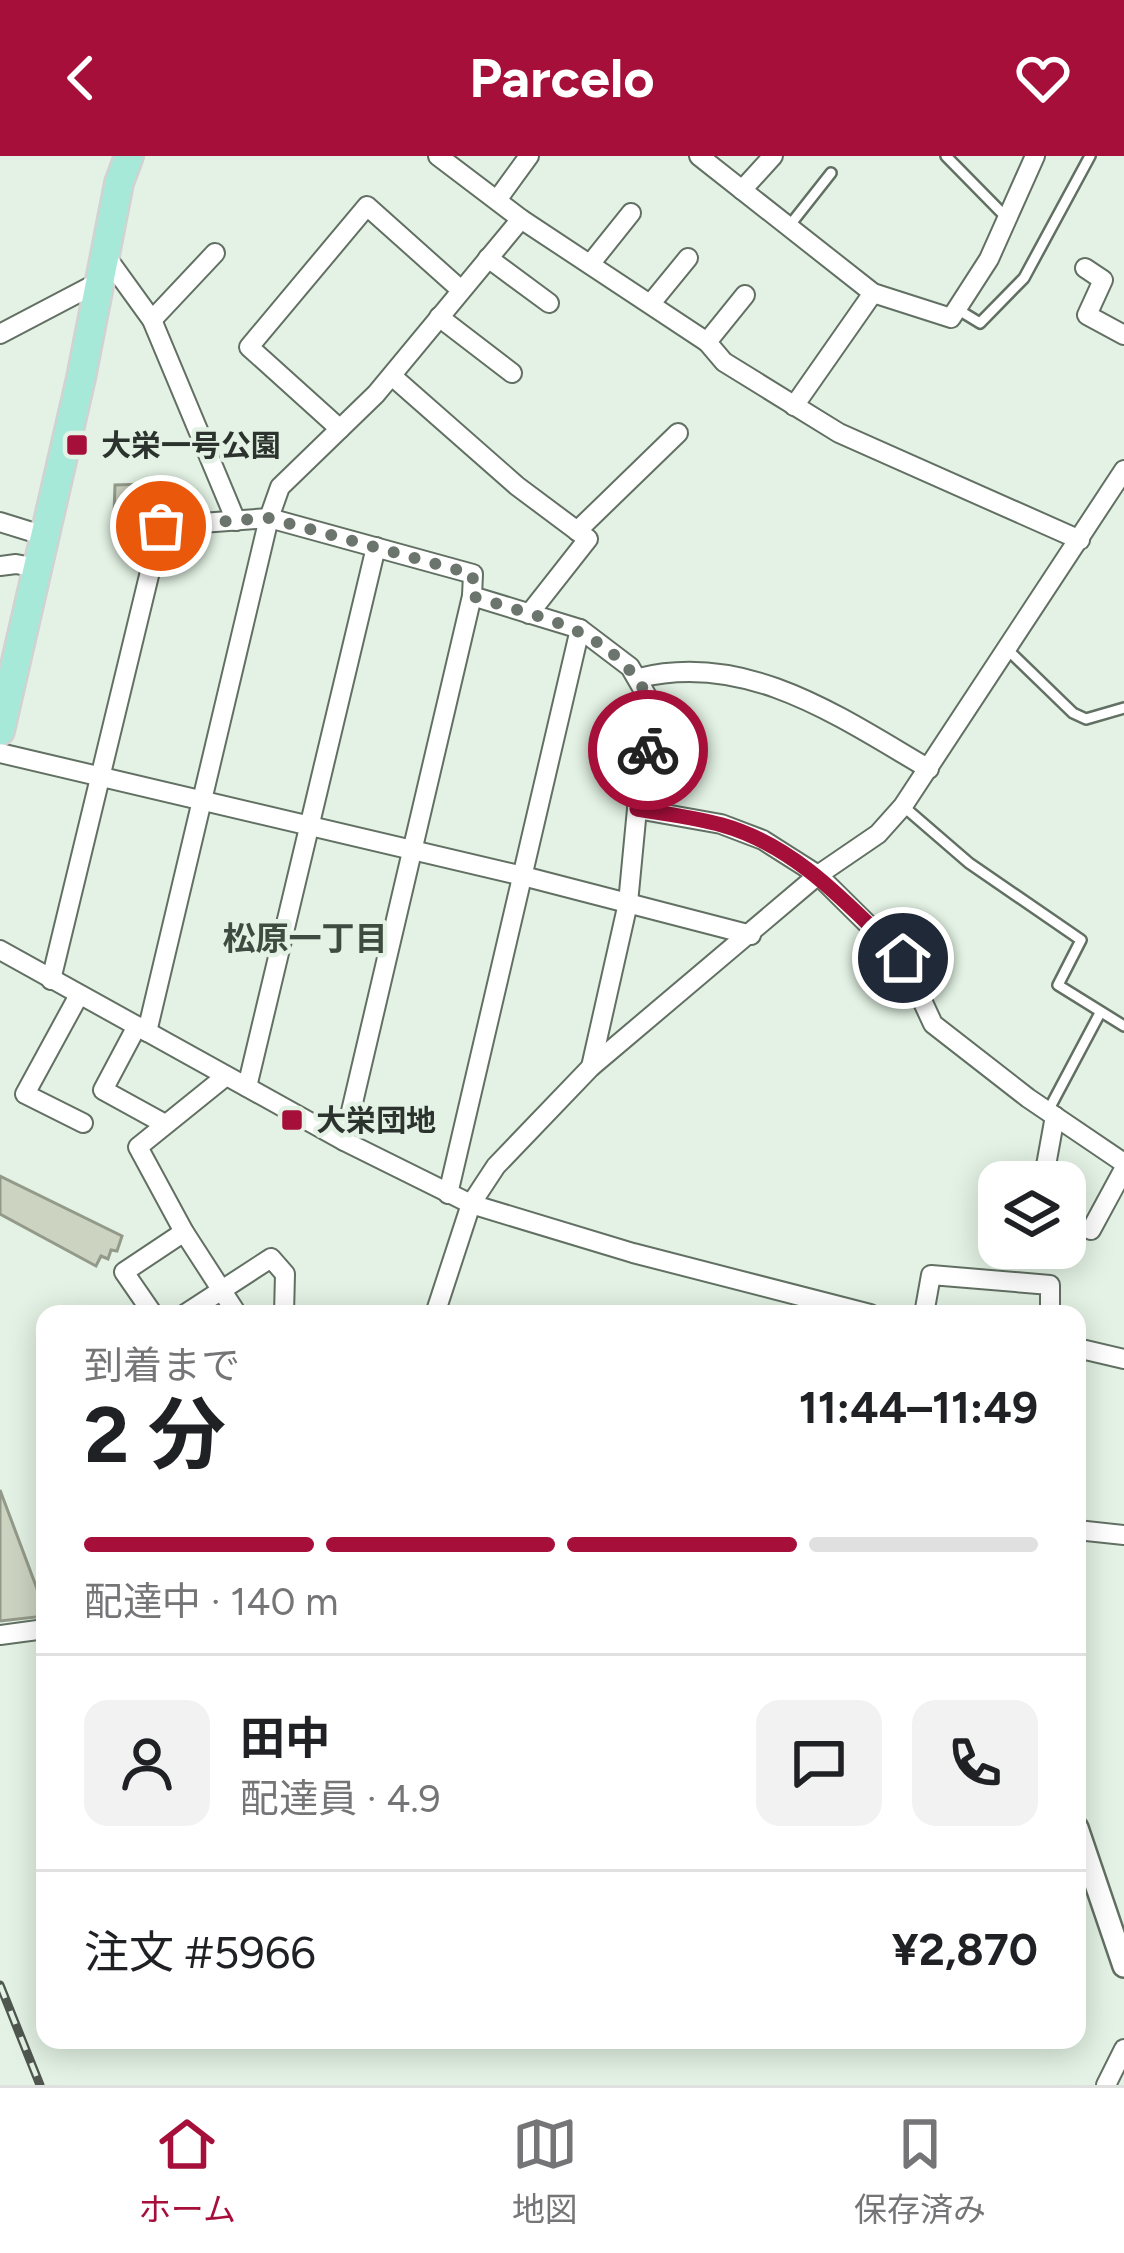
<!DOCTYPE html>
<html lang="ja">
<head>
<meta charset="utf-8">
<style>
	:root { --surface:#fff; --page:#f2f2f2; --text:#202124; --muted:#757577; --line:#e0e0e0; --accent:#a70f3b }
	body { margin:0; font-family:Figtree,"Noto Sans JP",sans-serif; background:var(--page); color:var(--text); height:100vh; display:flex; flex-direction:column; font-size:45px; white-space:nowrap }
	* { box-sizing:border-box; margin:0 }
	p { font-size:39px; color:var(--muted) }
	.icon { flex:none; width:66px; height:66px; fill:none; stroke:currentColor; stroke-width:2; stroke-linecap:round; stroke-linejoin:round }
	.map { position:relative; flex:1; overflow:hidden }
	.details { position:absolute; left:36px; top:1149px; width:1050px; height:744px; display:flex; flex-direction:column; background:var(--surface); border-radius:24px; box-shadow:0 6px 30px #0003 }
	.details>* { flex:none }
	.controls { position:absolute; left:978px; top:1005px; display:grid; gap:24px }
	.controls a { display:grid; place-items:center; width:108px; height:108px; border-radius:24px; background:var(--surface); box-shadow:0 6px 30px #0003; font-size:60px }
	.pin { position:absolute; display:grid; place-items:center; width:102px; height:102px; color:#fff; margin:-51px; border:6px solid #fff; border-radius:50%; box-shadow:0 3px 12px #0007 }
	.courier { position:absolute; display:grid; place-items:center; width:120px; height:120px; margin:-60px; border:9px solid #a70f3b; border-radius:50%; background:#fff; color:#222; box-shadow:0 3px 15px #0007 }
	.head em { font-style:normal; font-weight:700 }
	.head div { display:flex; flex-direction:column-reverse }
	.head { display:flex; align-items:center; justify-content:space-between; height:204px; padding:0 48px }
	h1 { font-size:78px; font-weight:700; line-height:90px }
	.bar { display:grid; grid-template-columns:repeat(4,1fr); gap:18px 12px; align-content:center; height:144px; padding:0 48px }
	.bar i { height:15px; border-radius:9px; background:var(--line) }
	.bar .current { background:var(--accent) }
	.bar p { grid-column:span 4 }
	.line { display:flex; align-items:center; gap:30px; padding:0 48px; border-top:3px solid var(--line) }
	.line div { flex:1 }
	.round { display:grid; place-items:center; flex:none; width:126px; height:126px; border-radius:24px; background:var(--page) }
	header { display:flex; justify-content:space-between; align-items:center; height:156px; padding:0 48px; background:var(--accent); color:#fff; font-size:54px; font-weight:700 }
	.tab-bar { display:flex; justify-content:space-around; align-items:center; height:168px; border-top:3px solid var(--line); background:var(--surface); font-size:33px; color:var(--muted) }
	.tab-bar a { display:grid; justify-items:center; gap:6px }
	.tab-bar .current { color:var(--accent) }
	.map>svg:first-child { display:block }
</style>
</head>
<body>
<header><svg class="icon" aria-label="back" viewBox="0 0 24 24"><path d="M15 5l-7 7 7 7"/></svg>Parcelo<svg class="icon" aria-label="heart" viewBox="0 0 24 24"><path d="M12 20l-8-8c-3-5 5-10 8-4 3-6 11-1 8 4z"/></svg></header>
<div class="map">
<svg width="1124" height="1929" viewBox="0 0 1124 1929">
	<rect width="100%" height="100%" fill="#e3f2e4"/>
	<g fill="#cdd3c1" stroke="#949a89" stroke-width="3">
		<path d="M181,327L185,355L114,358L115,329Z"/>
		<path d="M0,1020L122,1080L117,1095L111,1094L108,1103L101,1100L96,1110L0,1058Z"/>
		<path d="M0,1334L45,1454V1460L0,1465Z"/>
	</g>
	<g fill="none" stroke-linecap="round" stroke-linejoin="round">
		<defs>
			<g id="service">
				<path d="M946,0L1001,56L1010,60"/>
				<path d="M790,69L831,17"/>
				<path d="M957,153L980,167L1024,122L1090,0"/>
				<path d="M1008,494L1073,557L1086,563L1124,552"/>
				<path d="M903,650L969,707L1081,784L1058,829L1124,870"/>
				<path d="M1048,955L1100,857"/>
			</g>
			<g id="minor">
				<path d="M438,0L521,63L707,186"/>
				<path d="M699,0L873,137L951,162L989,103L1035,0"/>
				<path d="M742,34L773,0"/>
				<path d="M497,44L529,0"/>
				<path d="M105,99L152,164L236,365"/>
				<path d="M488,102L549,147"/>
				<path d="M591,107L631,57"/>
				<path d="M1085,112L1103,124L1087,159L1124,179"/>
				<path d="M745,139L707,186L724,206L839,277L1080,384"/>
				<path d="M652,146L688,102"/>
				<path d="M439,161L512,217"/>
				<path d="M152,164L215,97"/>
				<path d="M0,178L99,126"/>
				<path d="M392,220L517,330L588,383L529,458"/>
				<path d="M794,250L873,137"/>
				<path d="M340,273L249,191L367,50L461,134"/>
				<path d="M0,366L45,380"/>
				<path d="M577,375L678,277"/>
				<path d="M0,410L16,408L37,412"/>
				<path d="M639,522C747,495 840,561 929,613"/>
				<path d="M0,597L523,720L751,779"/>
				<path d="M637,653L721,668L763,684L818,719L903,803L933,868L1028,942L1124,1007"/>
				<path d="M0,794L344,985L471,1048L633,1097L870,1158"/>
				<path d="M51,824L161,370L269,362L473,418L472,440L580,473L630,511L655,554L637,653L628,747L591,911"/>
				<path d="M79,839L25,938L83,967"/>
				<path d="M137,870L103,934L163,967"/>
				<path d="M147,876L269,362L280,331L376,238L521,63"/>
				<path d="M226,920L138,991L184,1076L237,1158"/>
				<path d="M247,931L376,391"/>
				<path d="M344,985L472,440"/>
				<path d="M1043,1026L1055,960"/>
				<path d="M448,1038L580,473"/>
				<path d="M1091,1074L1124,1013"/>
				<path d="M153,1158L124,1116L184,1076"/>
				<path d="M185,1158L271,1102L285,1118L284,1158"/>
				<path d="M435,1158L471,1048L496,1010L591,911L818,719L878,678L903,650L1124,314"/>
				<path d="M924,1158L931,1119L1050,1129V1158"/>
				<path d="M1077,1192L1124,1203"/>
				<path d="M1077,1374L1124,1379"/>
				<path d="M0,1479L45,1473"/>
				<path d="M1106,1929L1124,1893"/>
			</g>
			<path id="tertiary" d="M1077,1672L1124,1810"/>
			<path id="primary" d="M0,575L81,222L119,27L129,0"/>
		</defs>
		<use href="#service" stroke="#627063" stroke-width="14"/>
		<use href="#minor" stroke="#627063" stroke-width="22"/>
		<use href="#tertiary" stroke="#627063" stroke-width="26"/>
		<use href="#primary" stroke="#d1d2d1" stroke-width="32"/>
		<use href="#service" stroke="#fff" stroke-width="9"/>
		<use href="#minor" stroke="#fff" stroke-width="18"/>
		<use href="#tertiary" stroke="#fff" stroke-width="21"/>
		<use href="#primary" stroke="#a7e9d9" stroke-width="27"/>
		<defs>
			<path id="rail" d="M0,1829L40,1929"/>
		</defs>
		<use href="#rail" stroke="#4f5750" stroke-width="9"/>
		<use href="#rail" stroke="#e3f2e4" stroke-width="4.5" stroke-dasharray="14" stroke-linecap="butt"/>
	</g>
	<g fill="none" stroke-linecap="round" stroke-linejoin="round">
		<path stroke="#6c756d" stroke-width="12" stroke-dasharray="0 21.6" d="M161,370L269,362L473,418L472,440C551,466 615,471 655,554L648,594"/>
		<path stroke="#a70f3b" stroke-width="15" d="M648,594L637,653C665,658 694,661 722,669C797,690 849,750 903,802"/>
	</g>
	<g fill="#a70f3b" stroke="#e3f2e4" stroke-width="4.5">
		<rect x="65" y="277" width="24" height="24" rx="6"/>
		<rect x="280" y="952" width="24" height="24" rx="6"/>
	</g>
	<g text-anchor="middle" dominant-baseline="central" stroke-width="9" stroke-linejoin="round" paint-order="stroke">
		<g font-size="30" font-weight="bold" fill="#2c322d" stroke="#e3f2e4" text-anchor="start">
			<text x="101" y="289">大栄一号公園</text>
			<text x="316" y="964">大栄団地</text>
		</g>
		<g font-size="33" font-weight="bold" fill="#3e4b40" stroke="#e3f2e4">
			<text x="305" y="782">松原一丁目</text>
		</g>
	</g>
</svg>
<div class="controls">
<a><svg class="icon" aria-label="layers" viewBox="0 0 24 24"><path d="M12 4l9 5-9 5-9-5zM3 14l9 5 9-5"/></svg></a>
</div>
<div class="pin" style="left:161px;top:370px;background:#ea580c"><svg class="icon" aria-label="bag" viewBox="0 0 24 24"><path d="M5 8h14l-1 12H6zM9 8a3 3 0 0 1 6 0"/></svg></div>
<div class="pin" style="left:903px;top:802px;background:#1f2937"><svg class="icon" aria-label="home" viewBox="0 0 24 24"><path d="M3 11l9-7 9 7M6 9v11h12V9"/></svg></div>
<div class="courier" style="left:648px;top:594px"><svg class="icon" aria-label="bike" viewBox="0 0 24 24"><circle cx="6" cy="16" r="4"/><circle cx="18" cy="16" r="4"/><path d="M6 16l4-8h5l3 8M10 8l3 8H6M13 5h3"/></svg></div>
<section class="details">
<div class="head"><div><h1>2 分</h1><p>到着まで</p></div><em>11:44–11:49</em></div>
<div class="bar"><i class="current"></i><i class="current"></i><i class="current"></i><i></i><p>配達中 · 140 m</p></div>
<div class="line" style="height:216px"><a class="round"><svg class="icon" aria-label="person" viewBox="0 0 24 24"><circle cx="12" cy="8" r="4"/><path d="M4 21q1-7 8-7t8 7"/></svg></a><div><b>田中</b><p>配達員 · 4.9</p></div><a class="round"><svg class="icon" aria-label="chat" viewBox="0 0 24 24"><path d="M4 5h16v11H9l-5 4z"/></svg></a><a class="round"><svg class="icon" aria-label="phone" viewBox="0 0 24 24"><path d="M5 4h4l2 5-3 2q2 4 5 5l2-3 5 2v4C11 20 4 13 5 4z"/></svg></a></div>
<div class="line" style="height:156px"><div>注文 #5966</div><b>¥2,870</b></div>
</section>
</div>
<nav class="tab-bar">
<a class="current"><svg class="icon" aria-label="home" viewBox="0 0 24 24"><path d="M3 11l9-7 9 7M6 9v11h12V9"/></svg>ホーム</a>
<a><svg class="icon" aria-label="map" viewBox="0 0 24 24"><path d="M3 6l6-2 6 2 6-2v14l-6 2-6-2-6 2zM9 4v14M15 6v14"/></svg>地図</a>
<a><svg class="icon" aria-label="saved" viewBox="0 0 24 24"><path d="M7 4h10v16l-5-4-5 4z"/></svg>保存済み</a>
</nav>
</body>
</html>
